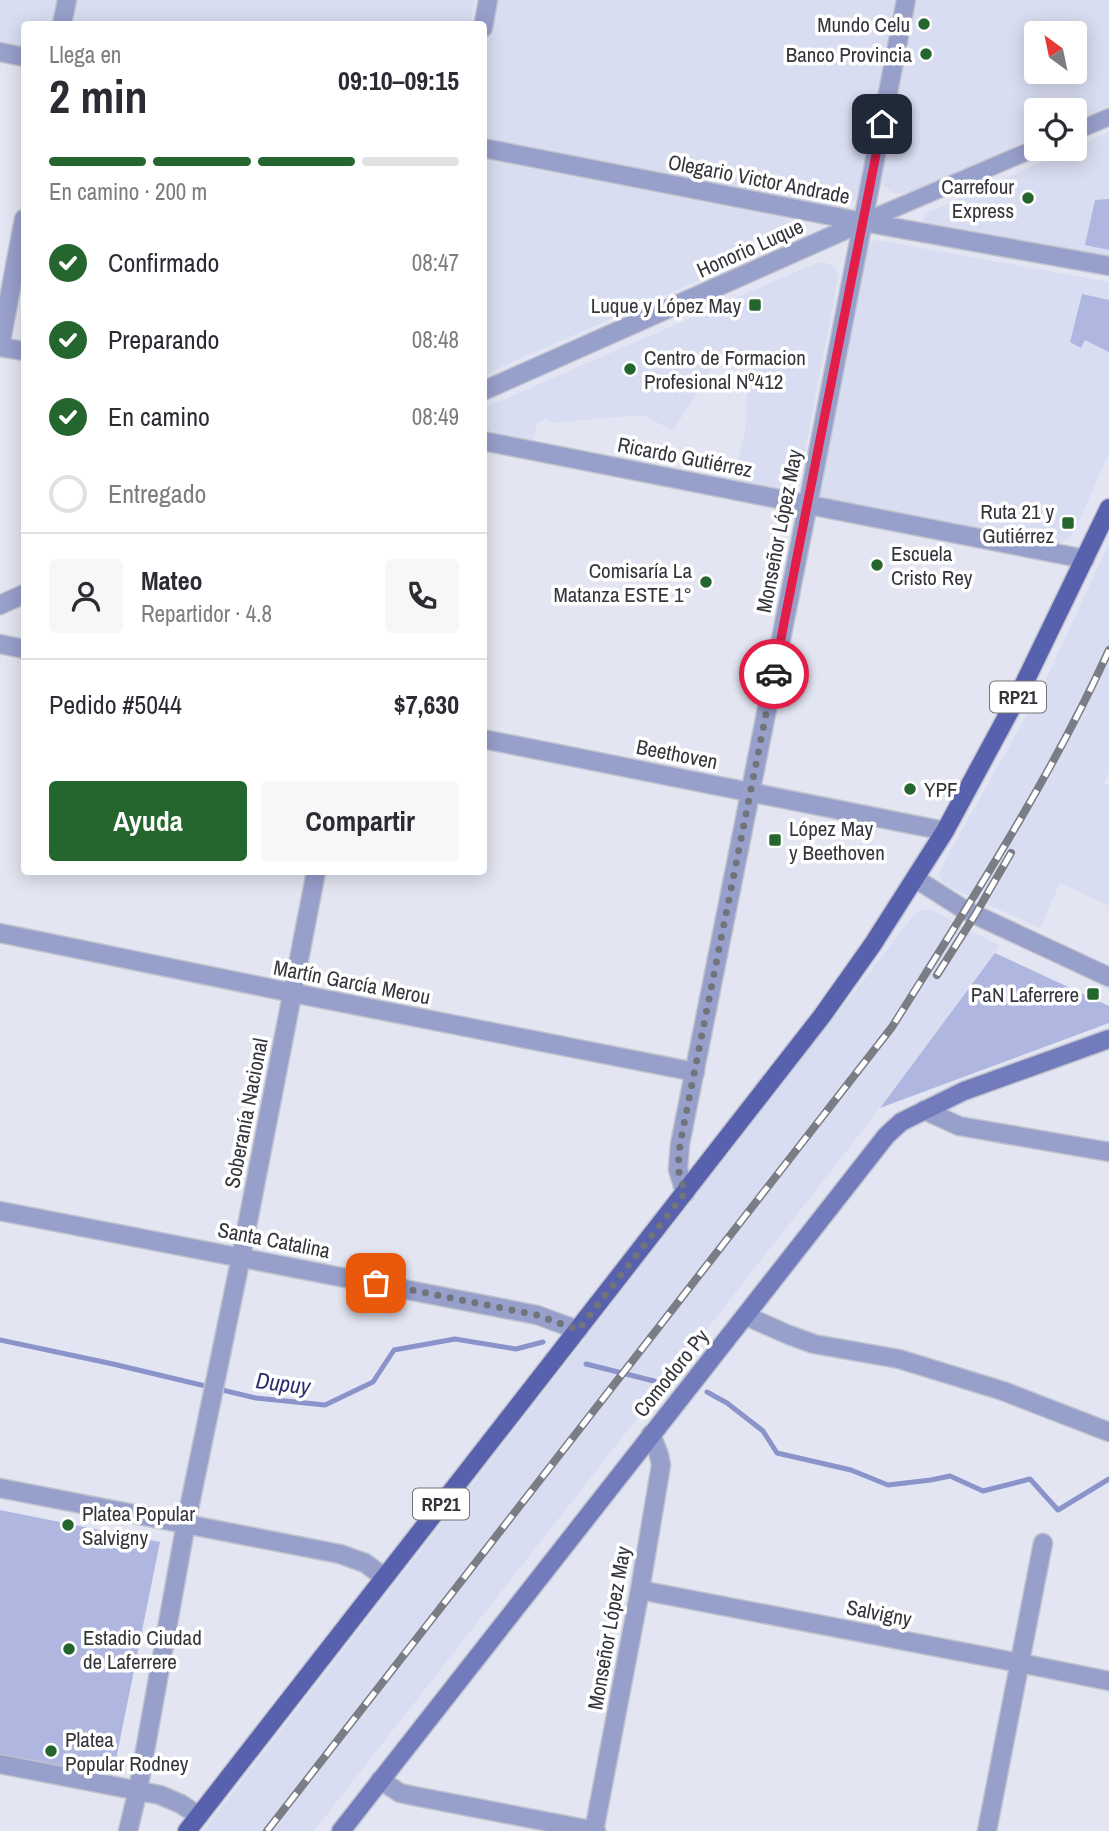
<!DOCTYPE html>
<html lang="es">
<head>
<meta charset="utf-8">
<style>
	:root { --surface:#fff; --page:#f7f7f7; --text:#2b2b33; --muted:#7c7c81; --line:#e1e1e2; --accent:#25662f }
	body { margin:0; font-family:"Archivo Narrow",sans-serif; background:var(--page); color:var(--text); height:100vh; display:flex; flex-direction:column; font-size:26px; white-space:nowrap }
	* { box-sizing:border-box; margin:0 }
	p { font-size:23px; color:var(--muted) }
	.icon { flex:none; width:38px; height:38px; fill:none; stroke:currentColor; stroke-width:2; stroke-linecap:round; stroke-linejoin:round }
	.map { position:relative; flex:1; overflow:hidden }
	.panel { position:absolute; left:21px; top:21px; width:466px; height:854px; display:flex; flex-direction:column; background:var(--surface); border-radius:7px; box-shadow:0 4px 18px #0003 }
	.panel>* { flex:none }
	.needle { width:46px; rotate:327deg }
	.controls { position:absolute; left:1024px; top:21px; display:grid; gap:14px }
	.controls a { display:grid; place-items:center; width:63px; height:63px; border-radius:7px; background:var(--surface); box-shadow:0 4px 18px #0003; font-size:35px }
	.pin { position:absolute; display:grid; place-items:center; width:60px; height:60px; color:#fff; margin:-30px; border-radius:14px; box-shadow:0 4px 10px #0006 }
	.courier { position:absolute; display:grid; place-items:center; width:70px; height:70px; margin:-35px; border:5px solid #e11d48; border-radius:50%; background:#fff; color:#222; box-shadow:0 2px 9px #0007 }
	.headline em { font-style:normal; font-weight:800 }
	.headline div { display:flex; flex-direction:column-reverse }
	.headline { display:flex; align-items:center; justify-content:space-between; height:119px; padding:0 28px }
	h1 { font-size:46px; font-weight:800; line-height:52px }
	.bar { display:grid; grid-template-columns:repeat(4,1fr); gap:10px 7px; align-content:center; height:84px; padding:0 28px }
	.bar i { height:9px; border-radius:5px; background:var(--line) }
	.bar .current { background:var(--accent) }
	.bar p { grid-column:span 4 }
	.line { display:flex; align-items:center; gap:18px; padding:0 28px; border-top:2px solid var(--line) }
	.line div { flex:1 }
	.round { display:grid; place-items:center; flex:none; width:74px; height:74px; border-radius:7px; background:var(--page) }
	ol { padding:0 28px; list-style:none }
	li { display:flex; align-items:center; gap:21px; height:77px }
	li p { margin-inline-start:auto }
	li .icon { padding:7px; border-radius:50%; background:var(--accent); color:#fff; stroke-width:4 }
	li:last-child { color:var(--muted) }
	li i { width:38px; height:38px; border:4px solid var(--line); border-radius:50% }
	.button { display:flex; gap:14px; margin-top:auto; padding:14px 28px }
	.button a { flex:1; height:80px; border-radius:7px; background:var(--accent); color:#fff; font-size:28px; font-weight:800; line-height:80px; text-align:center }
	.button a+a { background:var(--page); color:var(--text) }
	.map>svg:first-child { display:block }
</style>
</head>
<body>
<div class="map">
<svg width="1109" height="1831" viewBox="0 0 1109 1831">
	<rect width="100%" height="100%" fill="#e3e6f2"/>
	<g fill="#d9ddf1" fill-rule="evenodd">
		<path d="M0,0H56L52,24H24V47L0,42Z"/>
		<path d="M75,0H475L471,24H70Z"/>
		<path d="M495,0H895L858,196L851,204L839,210L483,140V60Z"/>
		<path d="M913,0H1109V105L1075,120L1074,110H1036V137L906,193L896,194L890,191L882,184L880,178ZM1036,33H1074V72H1036Z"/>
		<path d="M1109,132V261L924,224L923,220L924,216L929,212Z"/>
		<path d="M483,159L785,218L792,223L794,230L792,236L788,241L483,375Z"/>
		<path d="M877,240L1109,282V453L1077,526L1070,537L1062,543L1053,544L952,523L826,501L819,496L817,491L867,243Z"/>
		<path d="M824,262L833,266L839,274L800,477L794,483L785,489L778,490L734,480L746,426L748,364L711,361L710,372L673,431L643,415L550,423L547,418L537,423L532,446L483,434V411L487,407L814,264Z"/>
		<path d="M1109,543V771L1104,783L1109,786V906L1060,883L1040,928L949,887L943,882L939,875L946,858L1041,690Z"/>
		<path d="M921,910H932L1000,946L856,1139L314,1831H203L910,920Z"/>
	</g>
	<g fill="#afb7e1">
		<path d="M1109,199V250L1085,245L1095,200Z"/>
		<path d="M1082,294L1109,300V352L1085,340L1081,348L1070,342Z"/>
		<path d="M995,953L1109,1006V1023L880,1108Z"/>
		<path d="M0,1510L160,1542L112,1779L0,1757Z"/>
	</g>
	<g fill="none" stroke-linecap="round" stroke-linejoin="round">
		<g stroke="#8a93ca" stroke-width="5">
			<path d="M0,1340L113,1364L256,1398L325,1405L373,1382L394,1350L455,1339L516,1349L543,1342"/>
			<path d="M586,1364L658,1382L675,1380"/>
			<path d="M707,1392L727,1403L763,1431L777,1453L851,1470L888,1485L931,1480L950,1476L983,1491L1030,1479L1058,1510L1109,1479"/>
		</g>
		<defs>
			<g id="pedestrian">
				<path d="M1074,132L1109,117"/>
				<path d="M863,222L1036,148"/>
			</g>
			<g id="minor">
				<path d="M62,24L67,0"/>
				<path d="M483,28L488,0"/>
				<path d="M0,346L24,219"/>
				<path d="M0,347L24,351"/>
				<path d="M483,441L1085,559"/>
				<path d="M0,644L24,649"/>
				<path d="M483,739L945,831"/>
				<path d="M916,879L965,910L1109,977"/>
				<path d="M0,933L293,993L695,1072"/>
				<path d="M924,1110L959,1126L1109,1152"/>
				<path d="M685,1193L678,1169L680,1144L808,504L906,0"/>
				<path d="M0,1211L537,1315L578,1330"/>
				<path d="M746,1316L789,1335L814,1344L899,1359L1003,1391L1109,1432"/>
				<path d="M0,1488L340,1554L365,1563L384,1577"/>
				<path d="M640,1590L1020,1663L1109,1681"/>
				<path d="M0,1764L160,1795L181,1804L199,1816"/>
				<path d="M380,1780L400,1793L414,1796L596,1831"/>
				<path d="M128,1831L138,1790L186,1523L241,1257L316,872"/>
				<path d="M594,1831L640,1590L661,1465L659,1455L651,1434"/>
				<path d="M987,1831L1043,1543"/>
			</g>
			<g id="tertiary">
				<path d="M0,52L24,57"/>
				<path d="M483,148L863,222L1109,266"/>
				<path d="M483,391L863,222"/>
				<path d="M0,605L24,594"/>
			</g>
			<path id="secondary" d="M341,1831L886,1136L901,1122L964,1091L1109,1039"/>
			<path id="primary" d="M187,1831L822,1016L873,944L945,831L1019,694L1109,508"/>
		</defs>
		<use href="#pedestrian" stroke="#c0c3cd" stroke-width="19"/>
		<use href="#minor" stroke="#c0c3cd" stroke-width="21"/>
		<use href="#tertiary" stroke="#c0c3cd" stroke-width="21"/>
		<use href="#secondary" stroke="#c0c3cd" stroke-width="21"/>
		<use href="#primary" stroke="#c0c3cd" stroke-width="21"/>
		<use href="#pedestrian" stroke="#979fcb" stroke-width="16"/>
		<use href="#minor" stroke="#979fcb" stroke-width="18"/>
		<use href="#tertiary" stroke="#979fcb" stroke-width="18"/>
		<use href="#secondary" stroke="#727bbb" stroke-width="18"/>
		<use href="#primary" stroke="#5861ae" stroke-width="18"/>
		<defs>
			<g id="rail">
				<path d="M937,975L975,915L1011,853"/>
				<path d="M267,1831L892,1027C969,904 1049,782 1109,650"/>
			</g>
		</defs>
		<use href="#rail" stroke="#7b7d85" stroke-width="8"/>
		<use href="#rail" stroke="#fff" stroke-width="5" stroke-dasharray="16" stroke-linecap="butt"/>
	</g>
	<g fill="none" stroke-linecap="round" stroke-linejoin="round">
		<path stroke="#72747b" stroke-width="7" stroke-dasharray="0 12.6" d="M376,1283L537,1315L578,1330L685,1193L678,1169L680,1144L774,674"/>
		<path stroke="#e11d48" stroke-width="9" d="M774,674L882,124"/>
	</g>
	<g fill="#25662f" stroke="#fff" stroke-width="2.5">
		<circle cx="924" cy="24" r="7"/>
		<circle cx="926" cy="54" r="7"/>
		<circle cx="1028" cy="198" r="7"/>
		<rect x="748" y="298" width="14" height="14" rx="3.5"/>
		<circle cx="630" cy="369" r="7"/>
		<rect x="1061" y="516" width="14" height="14" rx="3.5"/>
		<circle cx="877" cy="565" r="7"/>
		<circle cx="706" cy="582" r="7"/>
		<circle cx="910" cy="789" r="7"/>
		<rect x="768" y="833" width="14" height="14" rx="3.5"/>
		<rect x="1086" y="987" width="14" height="14" rx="3.5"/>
		<circle cx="68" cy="1525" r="7"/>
		<circle cx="69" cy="1649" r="7"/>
		<circle cx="51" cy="1751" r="7"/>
	</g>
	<g text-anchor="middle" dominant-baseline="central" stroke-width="7" stroke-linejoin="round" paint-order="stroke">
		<g fill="#fff" stroke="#727276" stroke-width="2">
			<rect x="990" y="681.5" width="56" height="31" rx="5"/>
			<rect x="413" y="1488.5" width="56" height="31" rx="5"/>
		</g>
		<g font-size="19" font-weight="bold" fill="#35363b">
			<text x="1018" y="697">RP21</text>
			<text x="441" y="1504">RP21</text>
		</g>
		<g font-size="21" fill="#35363b" stroke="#fff" text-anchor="end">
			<text x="910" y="24">Mundo Celu</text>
			<text x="912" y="54">Banco Provincia</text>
			<text x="1014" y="186">Carrefour<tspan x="1014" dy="24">Express</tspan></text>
			<text x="741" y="305">Luque y López May</text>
			<text x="644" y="357" text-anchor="start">Centro de Formacion<tspan x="644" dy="24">Profesional Nº412</tspan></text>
			<text x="1054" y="511">Ruta 21 y<tspan x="1054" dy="24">Gutiérrez</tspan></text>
			<text x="891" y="553" text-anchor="start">Escuela<tspan x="891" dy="24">Cristo Rey</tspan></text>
			<text x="692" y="570">Comisaría La<tspan x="692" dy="24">Matanza ESTE 1°</tspan></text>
			<text x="924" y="789" text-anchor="start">YPF</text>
			<text x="789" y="828" text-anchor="start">López May<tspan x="789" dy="24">y Beethoven</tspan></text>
			<text x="1079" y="994">PaN Laferrere</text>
			<text x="82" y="1513" text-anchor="start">Platea Popular<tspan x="82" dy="24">Salvigny</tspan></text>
			<text x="83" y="1637" text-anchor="start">Estadio Ciudad<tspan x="83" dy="24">de Laferrere</tspan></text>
			<text x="65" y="1739" text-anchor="start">Platea<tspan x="65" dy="24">Popular Rodney</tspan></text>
		</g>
		<g font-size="21" fill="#35363b" stroke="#fff">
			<text transform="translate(759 179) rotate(11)">Olegario Victor Andrade</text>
			<text transform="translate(750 248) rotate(-24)">Honorio Luque</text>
			<text transform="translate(685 457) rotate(11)">Ricardo Gutiérrez</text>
			<text transform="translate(779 531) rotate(-79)">Monseñor López May</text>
			<text transform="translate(677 754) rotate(11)">Beethoven</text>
			<text transform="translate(352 982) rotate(11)">Martín García Merou</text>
			<text transform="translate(246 1113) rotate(-79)">Soberanía Nacional</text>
			<text transform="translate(274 1240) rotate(11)">Santa Catalina</text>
			<text transform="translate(671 1373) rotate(-51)">Comodoro Py</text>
			<text transform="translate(879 1613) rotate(11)">Salvigny</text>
			<text transform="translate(609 1628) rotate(-80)">Monseñor López May</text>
		</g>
		<g font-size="23" font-style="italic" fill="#2a2d6f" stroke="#fff">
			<text transform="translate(283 1383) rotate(7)">Dupuy</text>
		</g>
	</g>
</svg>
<div class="controls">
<a><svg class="needle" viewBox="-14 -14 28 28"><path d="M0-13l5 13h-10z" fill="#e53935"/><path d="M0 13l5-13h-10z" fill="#7c7c81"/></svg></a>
<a><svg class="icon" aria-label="locate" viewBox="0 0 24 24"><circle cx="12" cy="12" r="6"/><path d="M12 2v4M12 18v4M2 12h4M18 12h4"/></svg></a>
</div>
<div class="pin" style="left:376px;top:1283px;background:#ea580c"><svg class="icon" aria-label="bag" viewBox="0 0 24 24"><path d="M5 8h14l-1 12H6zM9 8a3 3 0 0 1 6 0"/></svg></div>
<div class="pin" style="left:882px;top:124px;background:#1f2937"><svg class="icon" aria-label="home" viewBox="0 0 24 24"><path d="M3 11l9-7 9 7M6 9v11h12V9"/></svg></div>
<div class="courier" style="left:774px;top:674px"><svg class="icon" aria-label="car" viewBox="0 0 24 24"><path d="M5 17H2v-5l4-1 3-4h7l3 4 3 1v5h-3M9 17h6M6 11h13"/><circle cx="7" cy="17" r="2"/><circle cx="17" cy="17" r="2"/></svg></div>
<section class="panel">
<div class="headline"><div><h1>2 min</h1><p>Llega en</p></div><em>09:10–09:15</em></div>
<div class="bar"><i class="current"></i><i class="current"></i><i class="current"></i><i></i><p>En camino · 200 m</p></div>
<ol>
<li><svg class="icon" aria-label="check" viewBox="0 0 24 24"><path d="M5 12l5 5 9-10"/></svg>Confirmado<p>08:47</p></li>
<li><svg class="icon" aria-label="check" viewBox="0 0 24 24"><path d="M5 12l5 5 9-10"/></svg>Preparando<p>08:48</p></li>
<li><svg class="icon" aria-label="check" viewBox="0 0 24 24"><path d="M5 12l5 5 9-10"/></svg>En camino<p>08:49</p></li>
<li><i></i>Entregado</li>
</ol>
<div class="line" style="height:126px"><a class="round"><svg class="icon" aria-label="person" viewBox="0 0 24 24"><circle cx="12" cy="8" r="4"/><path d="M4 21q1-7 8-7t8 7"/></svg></a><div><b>Mateo</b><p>Repartidor · 4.8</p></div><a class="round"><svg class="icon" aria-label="phone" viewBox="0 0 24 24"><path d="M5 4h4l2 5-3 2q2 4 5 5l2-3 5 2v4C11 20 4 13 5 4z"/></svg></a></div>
<div class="line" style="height:91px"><div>Pedido #5044</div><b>$7,630</b></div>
<div class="button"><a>Ayuda</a><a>Compartir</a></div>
</section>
</div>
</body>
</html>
